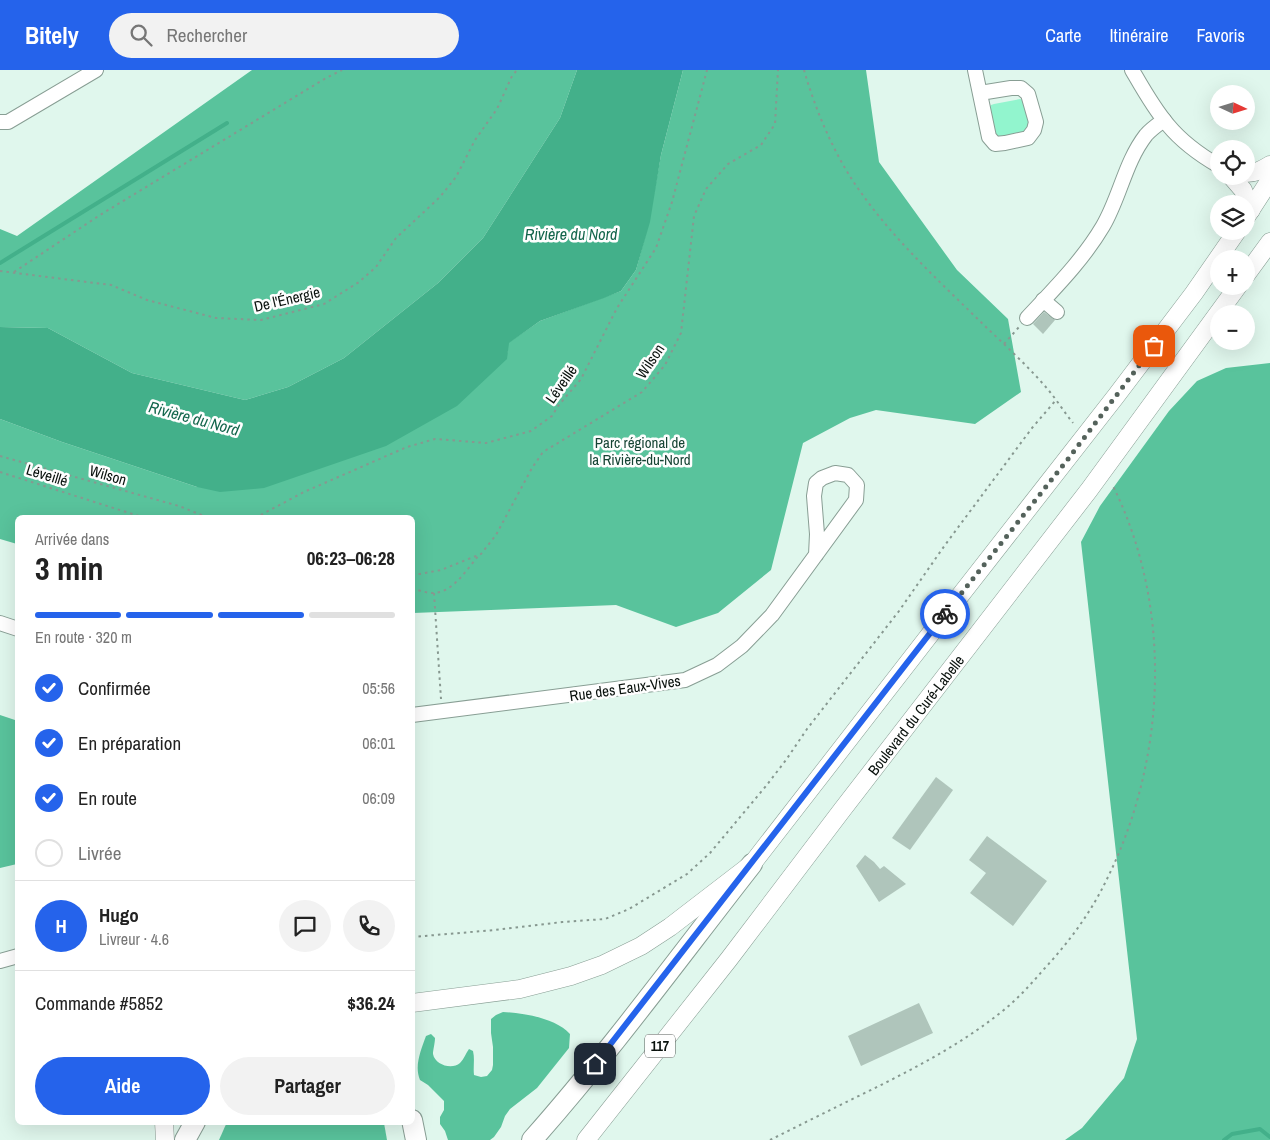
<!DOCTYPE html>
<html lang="fr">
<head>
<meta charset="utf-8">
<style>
	:root { --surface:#fff; --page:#f2f2f2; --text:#222; --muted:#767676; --line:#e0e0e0; --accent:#2563eb }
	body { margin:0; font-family:"Archivo Narrow",sans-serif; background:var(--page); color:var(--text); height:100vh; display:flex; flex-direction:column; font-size:19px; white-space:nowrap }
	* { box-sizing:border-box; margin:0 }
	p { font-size:16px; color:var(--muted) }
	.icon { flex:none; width:28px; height:28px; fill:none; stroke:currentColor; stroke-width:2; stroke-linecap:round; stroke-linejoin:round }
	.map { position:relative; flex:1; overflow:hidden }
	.side { position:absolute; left:15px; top:445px; width:400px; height:610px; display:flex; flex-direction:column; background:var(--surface); border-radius:8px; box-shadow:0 5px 20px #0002 }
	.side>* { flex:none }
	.needle { width:32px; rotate:94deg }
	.fabs { position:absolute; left:1210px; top:15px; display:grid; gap:10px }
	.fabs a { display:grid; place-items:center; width:45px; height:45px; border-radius:50%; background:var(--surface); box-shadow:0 5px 20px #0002; font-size:25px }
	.pin { position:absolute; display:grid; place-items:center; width:42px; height:42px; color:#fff; margin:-21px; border-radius:10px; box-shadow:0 2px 8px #0006 }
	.courier { position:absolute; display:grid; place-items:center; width:50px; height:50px; margin:-25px; border:4px solid #2563eb; border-radius:50%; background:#fff; color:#222; box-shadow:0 1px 6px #0007 }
	.head em { font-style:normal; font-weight:700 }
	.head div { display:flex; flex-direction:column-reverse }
	.head { display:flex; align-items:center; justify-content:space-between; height:85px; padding:0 20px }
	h1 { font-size:32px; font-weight:700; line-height:38px }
	.bar { display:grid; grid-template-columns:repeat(4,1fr); gap:8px 5px; align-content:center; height:60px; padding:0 20px }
	.bar i { height:6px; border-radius:4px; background:var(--line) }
	.bar .active { background:var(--accent) }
	.bar p { grid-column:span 4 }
	.line { display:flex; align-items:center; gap:12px; padding:0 20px; border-top:1px solid var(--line) }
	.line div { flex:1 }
	.round { display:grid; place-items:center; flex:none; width:52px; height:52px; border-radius:26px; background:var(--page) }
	ol { padding:0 20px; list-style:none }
	li { display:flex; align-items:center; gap:15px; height:55px }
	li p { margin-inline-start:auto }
	li .icon { padding:5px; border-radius:50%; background:var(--accent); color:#fff; stroke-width:4 }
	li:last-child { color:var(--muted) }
	li i { width:28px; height:28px; border:2px solid var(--line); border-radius:50% }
	.action { display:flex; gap:10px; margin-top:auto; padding:10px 20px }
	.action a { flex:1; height:58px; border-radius:30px; background:var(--accent); color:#fff; font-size:20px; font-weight:700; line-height:58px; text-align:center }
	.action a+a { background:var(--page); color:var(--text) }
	header { display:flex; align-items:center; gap:30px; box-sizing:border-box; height:70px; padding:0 25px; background:var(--accent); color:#fff }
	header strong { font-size:24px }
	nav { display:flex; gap:28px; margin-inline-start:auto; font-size:18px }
	.search { width:350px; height:45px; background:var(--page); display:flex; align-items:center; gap:12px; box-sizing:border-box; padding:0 18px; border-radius:28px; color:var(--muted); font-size:19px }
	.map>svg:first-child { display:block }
</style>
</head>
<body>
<header>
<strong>Bitely</strong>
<div class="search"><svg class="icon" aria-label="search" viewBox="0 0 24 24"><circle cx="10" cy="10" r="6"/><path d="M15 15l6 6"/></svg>Rechercher</div>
<nav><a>Carte</a><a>Itinéraire</a><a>Favoris</a></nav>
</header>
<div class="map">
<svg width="1270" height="1070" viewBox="0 0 1270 1070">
	<rect width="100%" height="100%" fill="#e0f7ed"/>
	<path fill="#92f5ce" d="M1020,29L1023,30L1030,53L1029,61L1000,70L995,67L989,38L991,35L994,34Z"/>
	<g fill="#59c39c">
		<path d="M252,0H577L560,48L483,168L438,213L344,288L288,317L245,330L132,303L48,258L0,257V159L17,166Z"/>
		<path d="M683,0H866L879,92L957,200L1008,249L1021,322L975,354L876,340L850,348L803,373L771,500L718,543L676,557L616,535L413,543L412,448H18L17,474L0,469V349L62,372L197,417L508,282V273L540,251L621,221L636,200L648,156L661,85Z"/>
		<path d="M1270,293V1070H1065L1082,1058L1124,1008L1137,969L1081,472L1100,436L1169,341L1197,311L1226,298Z"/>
		<path d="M0,645L18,651L17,794L0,798Z"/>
		<path d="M503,942C523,943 556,948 570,964L569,978L537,1018L510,1039L505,1046L501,1057L494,1067L490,1070H448L445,1061L440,1054V1047L444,1040V1031L428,1015L420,1010C414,996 421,980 426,966L431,964L435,968C435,973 433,980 433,984C435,995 452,1000 460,993C464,989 466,983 469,979L473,981C475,989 473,997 474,1005L481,1007L487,1006L492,1000L493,995V977L491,963V949L496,945Z"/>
		<path d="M227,1052L384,1053L387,1070H219Z"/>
	</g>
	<path fill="#43b08a" d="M577,0H683L661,85L650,152L636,200L621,221L604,228L540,251L509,273L507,289L457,336L386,376L264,418L220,422L197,417L62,372L0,349V257L48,258L132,303L245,330L288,317L344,288L438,213L483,168L560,48Z"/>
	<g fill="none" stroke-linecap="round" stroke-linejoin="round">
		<g stroke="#43b08a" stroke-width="4">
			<path d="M0,193L227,53"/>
			<path d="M1224,1070L1232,1064L1260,1059L1270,1067"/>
		</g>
	</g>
	<g fill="#afc5bb">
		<path d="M1044,242L1055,250L1043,264L1033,254Z"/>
		<path d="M936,707L953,720L910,780L892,768Z"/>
		<path d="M987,766L1047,811L1013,856L970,823L986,803L969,790Z"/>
		<path d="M865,785L874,792L880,799L884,796L906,814L879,832L856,796Z"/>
		<path d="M919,933L933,963L861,996L848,966Z"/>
	</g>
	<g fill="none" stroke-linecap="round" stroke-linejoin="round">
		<defs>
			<g id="minor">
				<path d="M975,0L989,67L995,74L1005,73L1028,68L1034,60L1036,52L1028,24L1021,18H1011L980,23"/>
				<path d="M1132,0C1143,19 1154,39 1168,55C1182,72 1200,85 1219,96"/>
				<path d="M0,52H8L96,0"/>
				<path d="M1043,230L1057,242"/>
				<path d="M1027,248C1054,219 1083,190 1103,156C1120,127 1125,92 1146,65C1151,59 1157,55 1164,50"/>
				<path d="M0,553L18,559"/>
				<path d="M412,645L685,610L717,595L742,576L772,545L856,430L857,415L848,405L835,403L822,408L816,413L814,426L817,464L816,485"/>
				<path d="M0,891L18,886"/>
			</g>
			<g id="major">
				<path d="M1246,103C1256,103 1262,100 1270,95"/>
				<path d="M1231,106L1243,120L1251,140"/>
				<path d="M1246,147L1270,110"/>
				<path d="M1246,205L1270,172"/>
				<path d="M412,933L520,919L571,906L602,895L641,876L670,857L752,794L959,527L1116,326L1194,223L1237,161"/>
				<path d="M164,1052L165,1070"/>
				<path id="s1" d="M586,1070L729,889L842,740L1089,420L1238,216"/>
			</g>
			<g id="highway">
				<path d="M412,1050L416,1070"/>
				<path d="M185,1070L195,1052"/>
				<path d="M532,1070C610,982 680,886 752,794"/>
			</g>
		</defs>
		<use href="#minor" stroke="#889e94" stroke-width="16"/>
		<use href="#major" stroke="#889e94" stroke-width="19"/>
		<use href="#highway" stroke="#889e94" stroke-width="22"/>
		<g stroke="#879890" stroke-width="2" stroke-dasharray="2.5 4" stroke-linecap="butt">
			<path d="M804,0C816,42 836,89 862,124C897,173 943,215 986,257C1008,278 1031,299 1050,322C1058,332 1065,343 1073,353"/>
			<path d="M0,201L111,215L147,230L216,248L261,250L324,234L359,212L376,197L396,168L440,127L456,107L475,70L497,39L512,6L517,0"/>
			<path d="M14,202L100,145L326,8L342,0"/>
			<path d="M1004,274L1019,257"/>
			<path d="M0,386L179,436L209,448"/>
			<path d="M0,402L145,448"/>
			<path d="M255,448L304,422L407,377L435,369L486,373L531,361L552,346L558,336L581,309L617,238L656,178L672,132L707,0"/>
			<path d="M412,504H420L441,500L481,484L496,465L532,398L543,382L642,322L665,295L681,263L694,146L706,119L728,94L761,75L775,54L778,0"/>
			<path d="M412,519C419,520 426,523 433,523C453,523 467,499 479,485"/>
			<path d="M434,523L441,629"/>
			<path d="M412,867L495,860L562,852L605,849L629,839L687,804L710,783L766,716L786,690L807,659L899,541L945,475L1032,358L1056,330"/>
			<path d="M770,1070C804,1053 838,1036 873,1019C917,997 961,974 1000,943C1017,930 1031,914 1045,898C1068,873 1089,845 1104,815C1167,692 1174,538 1112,414"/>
		</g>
		<use href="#minor" stroke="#fff" stroke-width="14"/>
		<use href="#major" stroke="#fff" stroke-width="18"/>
		<use href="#highway" stroke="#fff" stroke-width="20"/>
	</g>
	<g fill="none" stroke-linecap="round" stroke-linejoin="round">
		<path stroke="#54625b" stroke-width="5" stroke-dasharray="0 9" d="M945,544L1068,389L1154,276"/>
		<path stroke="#2563eb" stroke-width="6" d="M595,994L945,544"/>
	</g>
	<g text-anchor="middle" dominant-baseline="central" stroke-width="5" stroke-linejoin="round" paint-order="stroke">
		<rect fill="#fefefe" stroke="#525855" stroke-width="1" x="645" y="964.5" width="30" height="23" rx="4"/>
		<g font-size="14" font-weight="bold" fill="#09110d">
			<text x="660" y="976">117</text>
		</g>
		<g font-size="15" fill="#09110d" stroke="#fefefe">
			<text transform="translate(287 229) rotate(-13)">De l'Énergie</text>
			<text transform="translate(650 291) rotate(-56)">Wilson</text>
			<text transform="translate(561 314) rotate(-55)">Léveillé</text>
			<text transform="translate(47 405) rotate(17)">Léveillé</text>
			<text transform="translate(108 405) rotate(16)">Wilson</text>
			<text transform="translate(625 618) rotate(-8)">Rue des Eaux-Vives</text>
			<text stroke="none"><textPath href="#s1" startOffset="538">Boulevard du Curé-Labelle</textPath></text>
		</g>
		<g font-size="15" fill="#164434" stroke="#fefefe">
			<text x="640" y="372">Parc régional de<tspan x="640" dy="17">la Rivière-du-Nord</tspan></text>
		</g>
		<g font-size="16" font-style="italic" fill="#12654b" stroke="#fefefe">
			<text x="571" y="164">Rivière du Nord</text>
			<text transform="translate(194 348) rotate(15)">Rivière du Nord</text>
		</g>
	</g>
</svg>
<div class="fabs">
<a><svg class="needle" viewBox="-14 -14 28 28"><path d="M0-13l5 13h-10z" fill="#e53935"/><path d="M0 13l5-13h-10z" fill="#767676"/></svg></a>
<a><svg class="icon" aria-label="locate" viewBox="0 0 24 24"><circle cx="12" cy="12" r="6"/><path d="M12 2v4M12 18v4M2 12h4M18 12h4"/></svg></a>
<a><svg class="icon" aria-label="layers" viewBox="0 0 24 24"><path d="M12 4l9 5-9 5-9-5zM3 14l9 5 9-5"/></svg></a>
<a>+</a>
<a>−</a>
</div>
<div class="pin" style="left:1154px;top:276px;background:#ea580c"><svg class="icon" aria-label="bag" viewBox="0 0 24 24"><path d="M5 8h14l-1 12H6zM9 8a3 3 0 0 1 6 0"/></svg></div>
<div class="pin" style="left:595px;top:994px;background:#1f2937"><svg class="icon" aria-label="home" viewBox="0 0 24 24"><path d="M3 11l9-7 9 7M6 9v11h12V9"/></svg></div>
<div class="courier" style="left:945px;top:544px"><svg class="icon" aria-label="bike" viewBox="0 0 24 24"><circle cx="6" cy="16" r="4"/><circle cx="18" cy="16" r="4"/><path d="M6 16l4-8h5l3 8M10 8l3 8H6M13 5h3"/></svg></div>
<section class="side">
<div class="head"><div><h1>3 min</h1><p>Arrivée dans</p></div><em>06:23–06:28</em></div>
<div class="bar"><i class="active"></i><i class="active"></i><i class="active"></i><i></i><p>En route · 320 m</p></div>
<ol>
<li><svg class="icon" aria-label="check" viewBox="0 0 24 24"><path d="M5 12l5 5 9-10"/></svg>Confirmée<p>05:56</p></li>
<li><svg class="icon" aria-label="check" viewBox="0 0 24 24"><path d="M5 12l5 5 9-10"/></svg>En préparation<p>06:01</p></li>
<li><svg class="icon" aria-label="check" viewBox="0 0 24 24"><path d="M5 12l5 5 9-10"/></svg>En route<p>06:09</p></li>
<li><i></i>Livrée</li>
</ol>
<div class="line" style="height:90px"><b class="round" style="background:var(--accent);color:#fff">H</b><div><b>Hugo</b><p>Livreur · 4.6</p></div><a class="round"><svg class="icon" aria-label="chat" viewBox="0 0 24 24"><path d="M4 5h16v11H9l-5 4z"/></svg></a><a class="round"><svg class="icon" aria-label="phone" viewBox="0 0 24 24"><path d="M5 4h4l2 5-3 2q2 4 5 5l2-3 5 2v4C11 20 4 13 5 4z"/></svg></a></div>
<div class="line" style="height:65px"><div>Commande #5852</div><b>$36.24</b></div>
<div class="action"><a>Aide</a><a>Partager</a></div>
</section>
</div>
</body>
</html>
